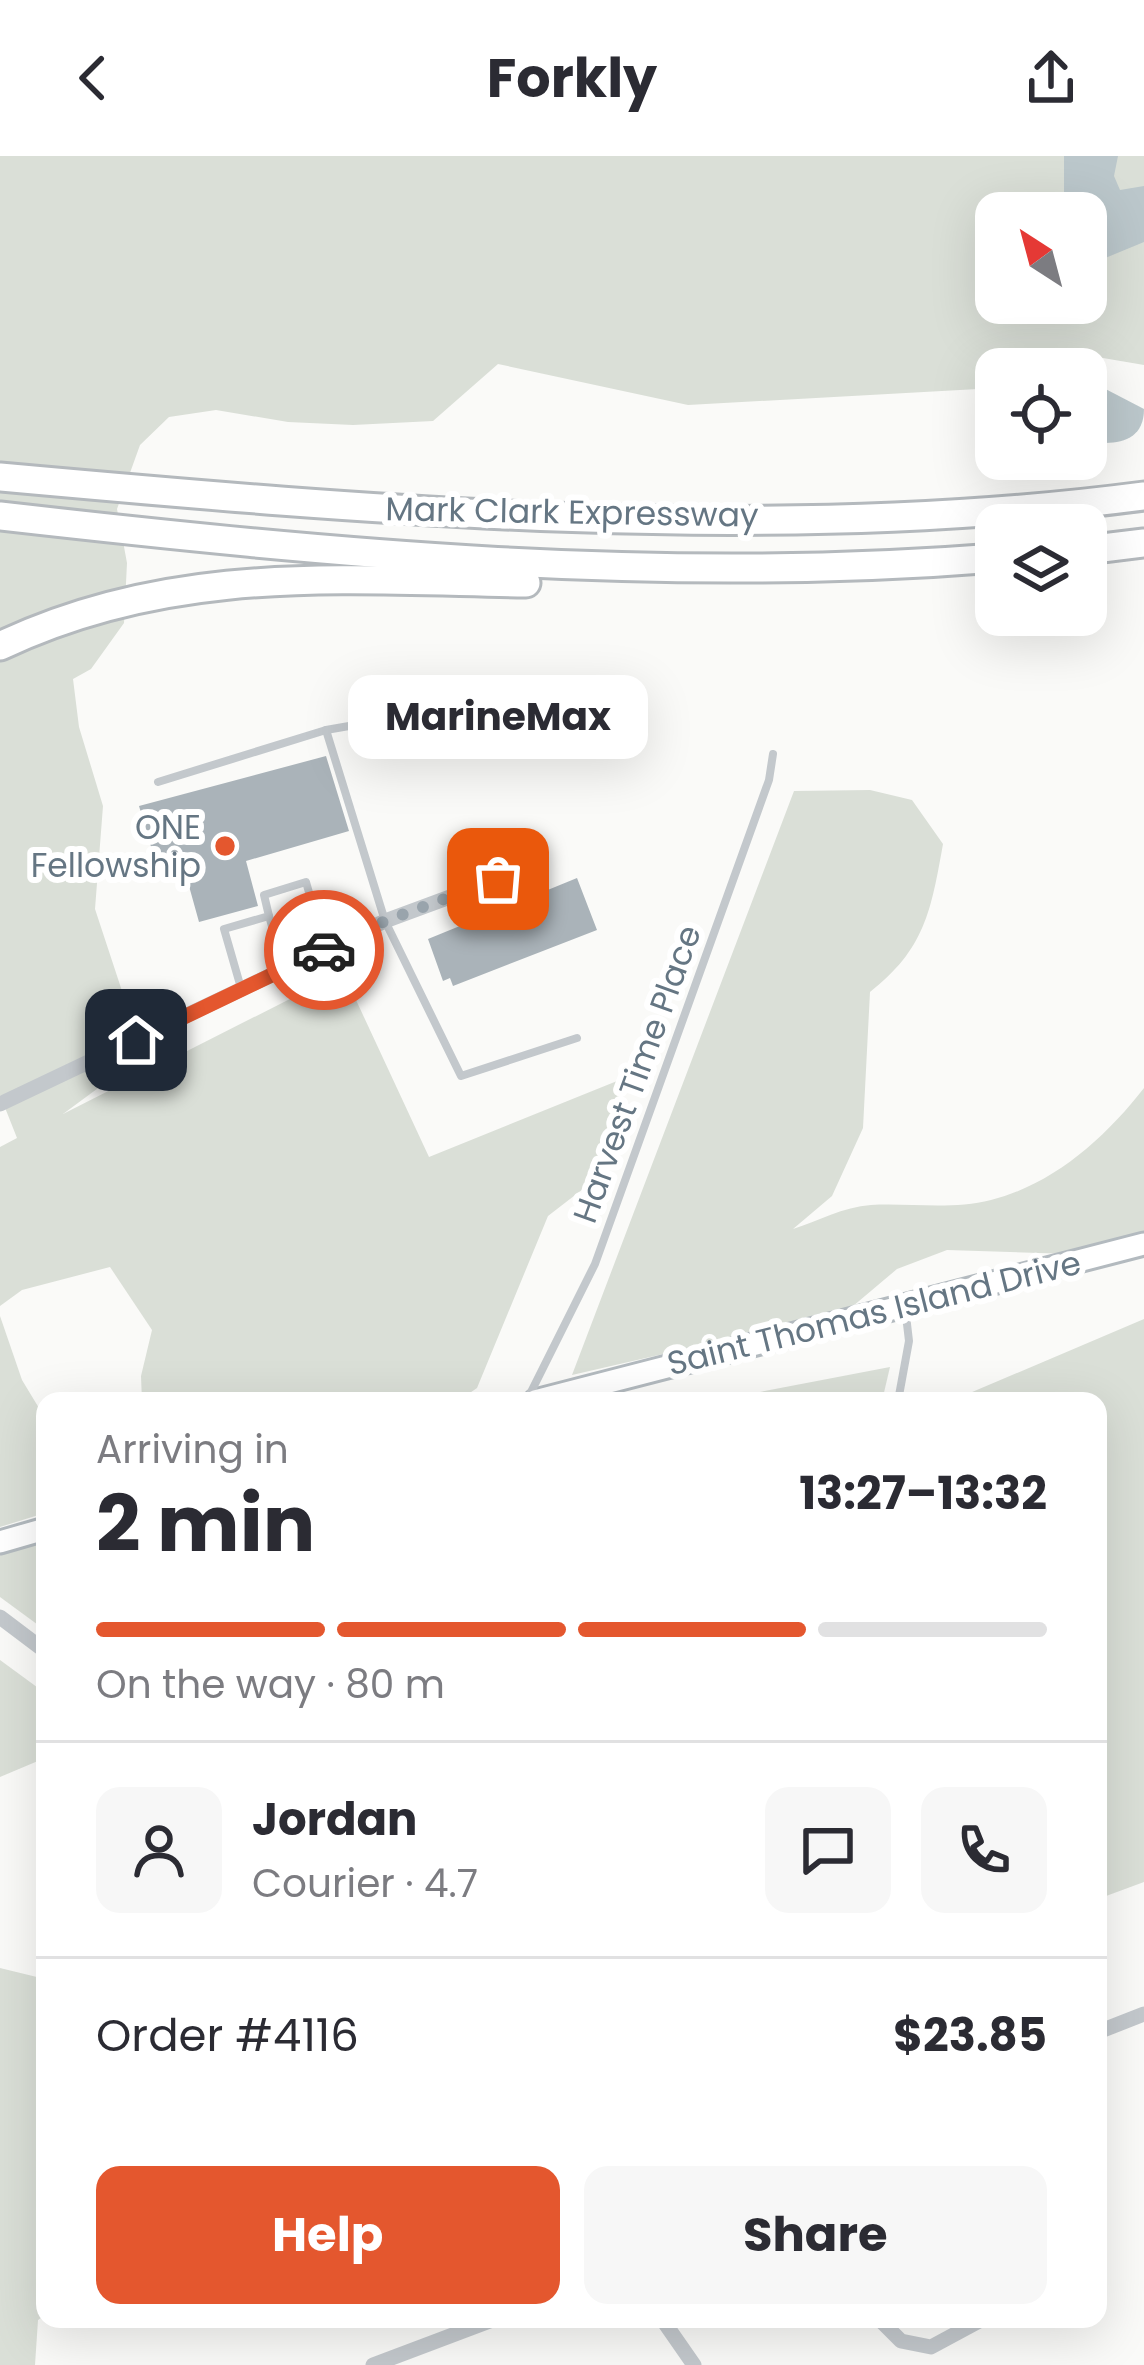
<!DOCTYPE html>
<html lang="en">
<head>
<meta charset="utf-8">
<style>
	:root { --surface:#fff; --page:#f7f7f7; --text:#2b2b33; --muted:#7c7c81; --line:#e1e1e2; --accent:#e4572e }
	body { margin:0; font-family:Poppins,sans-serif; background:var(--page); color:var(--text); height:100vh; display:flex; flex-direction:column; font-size:45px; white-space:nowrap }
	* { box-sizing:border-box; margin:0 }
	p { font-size:39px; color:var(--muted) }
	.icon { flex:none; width:66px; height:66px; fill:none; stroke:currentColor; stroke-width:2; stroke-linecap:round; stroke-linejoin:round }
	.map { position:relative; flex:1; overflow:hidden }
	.details { position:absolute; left:36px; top:1236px; width:1071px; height:936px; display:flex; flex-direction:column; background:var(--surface); border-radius:24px; box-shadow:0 12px 48px #0002 }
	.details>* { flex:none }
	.needle { width:78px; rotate:324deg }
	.tools { position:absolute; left:975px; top:36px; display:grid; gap:24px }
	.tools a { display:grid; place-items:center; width:132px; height:132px; border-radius:24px; background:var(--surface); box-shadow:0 12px 48px #0002; font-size:60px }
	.pin { position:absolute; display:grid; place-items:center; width:102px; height:102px; color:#fff; margin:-51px; border-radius:24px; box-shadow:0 6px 18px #0006 }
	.courier { position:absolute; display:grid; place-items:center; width:120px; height:120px; margin:-60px; border:9px solid #e4572e; border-radius:50%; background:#fff; color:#222; box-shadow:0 3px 15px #0007 }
	.bubble { position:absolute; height:84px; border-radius:24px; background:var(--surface); box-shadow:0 12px 48px #0002; font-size:39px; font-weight:700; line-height:84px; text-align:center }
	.head em { font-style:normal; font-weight:700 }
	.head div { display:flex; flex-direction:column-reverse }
	.head { display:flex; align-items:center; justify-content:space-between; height:204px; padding:0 60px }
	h1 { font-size:78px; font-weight:700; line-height:90px }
	.bar { display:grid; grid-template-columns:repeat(4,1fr); gap:18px 12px; align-content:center; height:144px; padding:0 60px }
	.bar i { height:15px; border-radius:9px; background:var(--line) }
	.bar .active { background:var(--accent) }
	.bar p { grid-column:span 4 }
	.line { display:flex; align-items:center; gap:30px; padding:0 60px; border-top:3px solid var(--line) }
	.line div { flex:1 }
	.round { display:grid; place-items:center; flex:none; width:126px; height:126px; border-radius:24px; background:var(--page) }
	.button { display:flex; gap:24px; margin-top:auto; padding:24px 60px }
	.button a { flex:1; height:138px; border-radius:24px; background:var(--accent); color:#fff; font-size:48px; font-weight:700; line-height:138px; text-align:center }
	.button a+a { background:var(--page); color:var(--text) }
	header { display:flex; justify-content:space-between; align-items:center; height:156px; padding:0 60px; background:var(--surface); font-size:54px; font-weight:700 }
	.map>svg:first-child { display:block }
</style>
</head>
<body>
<header><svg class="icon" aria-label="back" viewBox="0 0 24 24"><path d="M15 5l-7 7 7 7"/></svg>Forkly<svg class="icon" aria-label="share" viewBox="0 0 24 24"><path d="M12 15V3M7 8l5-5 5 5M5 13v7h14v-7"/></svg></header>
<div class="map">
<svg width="1144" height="2209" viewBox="0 0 1144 2209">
	<rect width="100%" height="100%" fill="#fafaf8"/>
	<g fill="#dadfd7" fill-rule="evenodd">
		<path d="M0,0H1144V209L1103,202L1086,214L996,213V232L688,249L498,208L433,265L353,269L288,266L216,254L169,261L140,289L117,353L127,407L124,467L91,513L73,523L79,571L103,650L95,753L122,835L166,882L63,958L343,816L429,1001L622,923L617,964L592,1026L548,1060L477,1232L458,1245H142L141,1220L152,1174L110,1111L22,1134L0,1150V991L17,982L0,939ZM996,57H1086V147H996Z"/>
		<path d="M870,634L912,644L943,688C931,755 925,793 870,836L863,972L832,1040L793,1073C818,1065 843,1051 871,1049C911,1047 952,1054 991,1044C1054,1028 1105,982 1144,932V1080L1070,1098L947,1094L897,1113L846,1156L572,1219L794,635Z"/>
		<path d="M0,1160L22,1224L45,1262V1357L0,1371Z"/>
		<path d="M1144,1163V1726L1098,1743V1245H951Z"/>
		<path d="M890,1211L882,1245H713Z"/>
		<path d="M45,1386V1474L0,1441V1396Z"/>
		<path d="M0,1504L45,1537V1602L0,1621Z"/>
		<path d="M0,1812L45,1823V2159L38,2164L35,2209H0Z"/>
	</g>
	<g fill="#bbc7cb">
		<path d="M1064,0H1118L1114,20L1120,34L1144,30V86L1098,105L1086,102V57H1064Z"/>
		<path d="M1092,226L1144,253C1144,287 1114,290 1086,285V227Z"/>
	</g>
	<g fill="#aab3b9">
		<path d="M326,600L349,675L246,705L258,750L199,766L184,712L159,718L139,650Z"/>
		<path d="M577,722L597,774L453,830L450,822L443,825L428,783Z"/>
	</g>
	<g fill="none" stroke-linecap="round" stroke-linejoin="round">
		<defs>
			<g id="secondary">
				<path d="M535,1245L1144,1088"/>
				<path d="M0,1386L45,1373"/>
			</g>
			<g id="motorway">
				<path d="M0,321C374,355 771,389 1144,340"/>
				<path d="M0,360C334,398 660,429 996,402"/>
				<path d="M1086,394L1144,387"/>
				<path d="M0,490C173,408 341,424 526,427"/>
			</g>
		</defs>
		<use href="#secondary" stroke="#b3babf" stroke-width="27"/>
		<use href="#motorway" stroke="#b4b9bd" stroke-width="33"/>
		<g stroke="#c3c8cc" stroke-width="8">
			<path d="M499,544L326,574L385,765L461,920L577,882"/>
			<path d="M158,626L326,574"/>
			<path d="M269,760L284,812"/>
			<path d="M241,832L224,773L269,760L264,739L306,726L325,792"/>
			<path d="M527,1244L595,1108L769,624L773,598"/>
			<path d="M898,1245L909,1185L905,1151"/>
		</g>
		<g stroke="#c3c8cc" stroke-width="15">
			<path d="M0,948L385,765L536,709"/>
			<path d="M0,1461L45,1495"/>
			<path d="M1098,1876L1144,1858"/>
			<path d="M662,2163L694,2209"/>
			<path d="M879,2163L901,2185L931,2191L983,2163"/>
			<path d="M373,2209L495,2163"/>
		</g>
		<use href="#secondary" stroke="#fff" stroke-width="21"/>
		<use href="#motorway" stroke="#fff" stroke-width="27"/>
	</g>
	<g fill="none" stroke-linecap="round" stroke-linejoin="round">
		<path stroke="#99a4ac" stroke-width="12" stroke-dasharray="0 21.6" d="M324,794L385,765L498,723"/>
		<path stroke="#e4572e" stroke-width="15" d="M136,884L324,794"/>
	</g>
	<circle fill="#e4572e" stroke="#fff" stroke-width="4.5" cx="225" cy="690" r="12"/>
	<g text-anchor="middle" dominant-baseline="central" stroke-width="12" stroke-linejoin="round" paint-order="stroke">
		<g font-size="33" fill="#657683" stroke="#fff">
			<text transform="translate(572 356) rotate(1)">Mark Clark Expressway</text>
			<text transform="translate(637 918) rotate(-70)">Harvest Time Place</text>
			<text transform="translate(874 1157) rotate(-14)">Saint Thomas Island Drive</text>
		</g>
		<g font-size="33" fill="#657683" stroke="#fff" text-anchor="end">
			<text x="201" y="671">ONE<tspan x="201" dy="38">Fellowship</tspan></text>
		</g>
	</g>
</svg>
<div class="tools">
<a><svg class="needle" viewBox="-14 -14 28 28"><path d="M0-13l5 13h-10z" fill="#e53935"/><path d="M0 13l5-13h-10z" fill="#7c7c81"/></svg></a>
<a><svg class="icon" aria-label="locate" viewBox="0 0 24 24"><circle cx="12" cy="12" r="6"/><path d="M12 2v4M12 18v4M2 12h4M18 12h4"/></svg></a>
<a><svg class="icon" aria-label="layers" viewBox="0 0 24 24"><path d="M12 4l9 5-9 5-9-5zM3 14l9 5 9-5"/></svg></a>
</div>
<div class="pin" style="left:498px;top:723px;background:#ea580c"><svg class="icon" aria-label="bag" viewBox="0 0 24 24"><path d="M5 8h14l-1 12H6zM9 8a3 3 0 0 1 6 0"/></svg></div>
<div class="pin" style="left:136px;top:884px;background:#1f2937"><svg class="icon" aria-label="home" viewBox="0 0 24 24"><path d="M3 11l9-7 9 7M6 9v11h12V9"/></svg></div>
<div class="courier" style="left:324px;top:794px"><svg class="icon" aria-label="car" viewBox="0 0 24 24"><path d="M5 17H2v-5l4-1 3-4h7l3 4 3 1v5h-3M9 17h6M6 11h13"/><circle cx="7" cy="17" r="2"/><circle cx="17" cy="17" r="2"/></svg></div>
<div class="bubble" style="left:348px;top:519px;width:300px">MarineMax</div>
<section class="details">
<div class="head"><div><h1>2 min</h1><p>Arriving in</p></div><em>13:27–13:32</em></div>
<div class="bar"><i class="active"></i><i class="active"></i><i class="active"></i><i></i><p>On the way · 80 m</p></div>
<div class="line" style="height:216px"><a class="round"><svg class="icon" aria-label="person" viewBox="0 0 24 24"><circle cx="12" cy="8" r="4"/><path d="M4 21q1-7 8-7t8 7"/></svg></a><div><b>Jordan</b><p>Courier · 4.7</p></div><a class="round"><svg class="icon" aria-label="chat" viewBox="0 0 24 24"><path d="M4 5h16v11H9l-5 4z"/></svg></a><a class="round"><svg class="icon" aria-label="phone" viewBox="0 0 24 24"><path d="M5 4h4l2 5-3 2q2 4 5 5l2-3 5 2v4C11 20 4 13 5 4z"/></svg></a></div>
<div class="line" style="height:156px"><div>Order #4116</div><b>$23.85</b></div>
<div class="button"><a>Help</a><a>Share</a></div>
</section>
</div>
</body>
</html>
